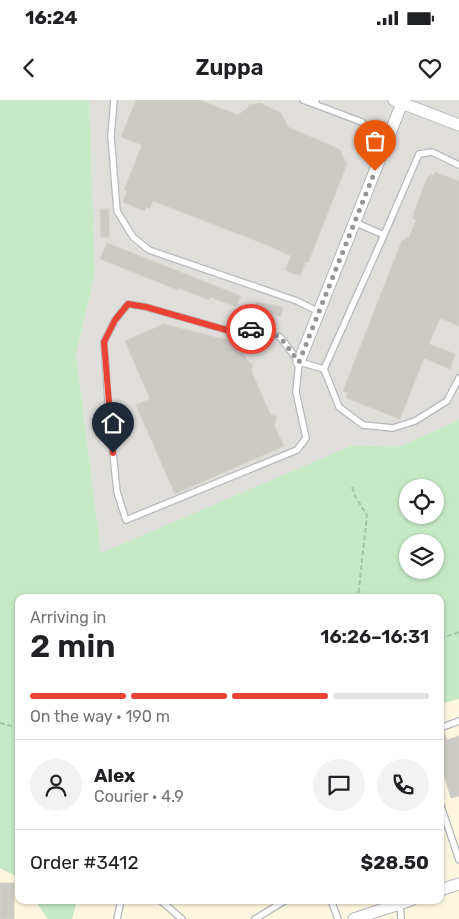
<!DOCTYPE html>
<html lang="en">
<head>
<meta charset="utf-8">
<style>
	:root { --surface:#fff; --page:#f2f2f2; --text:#202124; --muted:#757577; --line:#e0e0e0; --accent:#ea4335 }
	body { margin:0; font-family:Rubik,sans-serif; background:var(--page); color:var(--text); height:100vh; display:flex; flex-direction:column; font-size:19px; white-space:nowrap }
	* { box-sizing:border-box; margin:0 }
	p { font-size:16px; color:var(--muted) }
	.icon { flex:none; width:28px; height:28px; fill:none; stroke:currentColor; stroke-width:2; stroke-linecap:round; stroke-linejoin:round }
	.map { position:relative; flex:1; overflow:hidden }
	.details { position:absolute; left:15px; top:494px; width:429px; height:310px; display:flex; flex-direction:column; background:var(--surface); border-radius:10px; box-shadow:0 1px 4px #0004 }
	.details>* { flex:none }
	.controls { position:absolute; left:399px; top:379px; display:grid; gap:10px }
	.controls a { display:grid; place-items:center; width:45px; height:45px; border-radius:50%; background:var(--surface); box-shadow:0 1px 4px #0004; font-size:25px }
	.pin { position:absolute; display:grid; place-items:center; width:42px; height:42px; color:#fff; margin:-51px -21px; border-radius:50% 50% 50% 0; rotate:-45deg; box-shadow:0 0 5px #0007 }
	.pin .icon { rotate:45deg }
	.courier { position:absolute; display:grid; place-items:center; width:50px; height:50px; margin:-25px; border:4px solid #ea4335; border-radius:50%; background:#fff; color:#222; box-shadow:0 1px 6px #0007 }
	.headline em { font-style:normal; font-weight:600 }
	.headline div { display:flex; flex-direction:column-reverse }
	.headline { display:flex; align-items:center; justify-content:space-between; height:85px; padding:0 15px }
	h1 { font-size:32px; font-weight:600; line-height:38px }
	.bar { display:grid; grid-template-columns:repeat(4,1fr); gap:8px 5px; align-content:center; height:60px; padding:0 15px }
	.bar i { height:6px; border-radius:4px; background:var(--line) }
	.bar .selected { background:var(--accent) }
	.bar p { grid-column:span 4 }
	.line { display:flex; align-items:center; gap:12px; padding:0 15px; border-top:1px solid var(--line) }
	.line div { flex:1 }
	.round { display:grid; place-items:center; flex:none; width:52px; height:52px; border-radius:26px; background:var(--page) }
	.status { display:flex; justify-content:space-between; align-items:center; height:35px; padding:0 25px; background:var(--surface); direction:ltr }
	.status svg { height:14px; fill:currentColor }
	header { display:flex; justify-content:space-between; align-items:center; height:65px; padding:0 15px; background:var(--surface); font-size:22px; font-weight:600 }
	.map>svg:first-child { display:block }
</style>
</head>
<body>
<div class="status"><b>16:24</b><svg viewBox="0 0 49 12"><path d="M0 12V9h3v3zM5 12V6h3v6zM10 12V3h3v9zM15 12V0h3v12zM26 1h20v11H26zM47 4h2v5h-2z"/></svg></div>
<header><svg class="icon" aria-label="back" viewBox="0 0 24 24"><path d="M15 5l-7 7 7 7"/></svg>Zuppa<svg class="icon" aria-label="heart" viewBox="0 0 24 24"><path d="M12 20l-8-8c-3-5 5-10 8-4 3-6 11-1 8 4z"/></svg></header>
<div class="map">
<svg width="459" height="819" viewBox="0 0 459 819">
	<rect width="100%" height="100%" fill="#f1efe8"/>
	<g fill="#fef7e0">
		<path d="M459,599V819H72L77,800H440V604Z"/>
		<path d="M0,768L19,778V800H35L48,819H0Z"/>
	</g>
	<path fill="#e0deda" d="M89,0H459V320L399,347L353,345L101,453L76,255L95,173Z"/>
	<g fill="#c5e8c5" fill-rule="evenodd">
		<path d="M0,0H89L95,173L76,255L101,453L353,345L399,347L459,320V599L440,604V498H19V778L0,768ZM408,388H435V415H408ZM408,442H435V470H408Z"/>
		<path d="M35,800H77L72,819H48Z"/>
	</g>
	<g fill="#cccac5" stroke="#d6d1c6">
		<path d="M136,0H200L238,15L249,7L248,5L260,3L281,13L288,27L339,49L347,64L308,163L306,162L300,176L285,170L291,156L267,145L153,101L150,108L146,107L145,111L123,102L127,91L124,90L142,45L121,37Z"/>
		<path d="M435,72L459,81V226L440,218L429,244L455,254L450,269L424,258L400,319L346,298L348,293L343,291L402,140L404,141L406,137L409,138L416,120L413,119L414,115L413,114L428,76L429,77L431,74L434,75Z"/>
		<path d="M100,109H109V137H101Z"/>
		<path d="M107,143L241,196L236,207L210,197L209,200L178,188V190L100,159Z"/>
		<path d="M256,202L283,207L281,216L254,210Z"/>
		<path d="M164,224L239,243L247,261L253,264L251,270L270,314L277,317L274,325L284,346L175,394L136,305L150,299L125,241Z"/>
		<path d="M444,632L447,640L459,636V696L451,698L444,675L440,677V633Z"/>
		<rect x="0" y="783" width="14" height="36"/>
	</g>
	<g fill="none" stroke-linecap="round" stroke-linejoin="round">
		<defs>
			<g id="lane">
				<path d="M114,0L111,36L117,111L133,137L149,150L297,201L319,212"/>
				<path d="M303,0L314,4L316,0"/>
				<path d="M314,4L362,22"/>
				<path d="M354,122L384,135L419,54L432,52L459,65"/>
				<path d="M299,262L296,292L306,338L297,350L126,420L117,392L109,315L104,242L115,220L128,204L146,207L237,233L254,228L280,237L299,262L324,269L339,307L363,325L393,328L415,321L447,301L459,278"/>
				<path d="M324,269L384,135"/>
				<path d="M440,628L459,621"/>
				<path d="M440,703L459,760"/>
				<path d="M160,800L182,819"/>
				<path d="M331,800L338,819"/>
				<path d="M400,804L401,819"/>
				<path d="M117,819L121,800"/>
				<path d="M255,819L286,800"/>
			</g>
			<g id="street">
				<path d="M394,0L459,25"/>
				<path d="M299,262L402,3"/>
				<path d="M440,790L459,784"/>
				<path d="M354,819L411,800"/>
			</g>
		</defs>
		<use href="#lane" stroke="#b5b8bc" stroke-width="8"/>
		<use href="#street" stroke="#b5b8bc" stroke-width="13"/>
		<g stroke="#9cc7a9" stroke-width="2" stroke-dasharray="5 2.5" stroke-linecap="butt">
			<path d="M352,387L356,398L367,415L358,498"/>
			<path d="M440,539L459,532"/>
			<path d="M0,623L19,628"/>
		</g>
		<use href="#lane" stroke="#fff" stroke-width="5.5"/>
		<use href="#street" stroke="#fff" stroke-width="11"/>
	</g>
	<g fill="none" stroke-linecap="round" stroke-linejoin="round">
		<path stroke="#929495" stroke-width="5" stroke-dasharray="0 9" d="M251,229L254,228L280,237L299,262L375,71"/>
		<path stroke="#ea4335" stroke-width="6" d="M113,353L104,242L115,220L128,204L146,207L237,233L251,229"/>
	</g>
</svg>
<div class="controls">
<a><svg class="icon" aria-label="locate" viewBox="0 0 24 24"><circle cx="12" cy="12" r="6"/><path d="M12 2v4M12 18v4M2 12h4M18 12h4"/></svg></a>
<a><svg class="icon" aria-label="layers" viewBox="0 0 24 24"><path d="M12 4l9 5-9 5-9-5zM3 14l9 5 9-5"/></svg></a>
</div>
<div class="pin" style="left:375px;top:71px;background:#ea580c"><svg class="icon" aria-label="bag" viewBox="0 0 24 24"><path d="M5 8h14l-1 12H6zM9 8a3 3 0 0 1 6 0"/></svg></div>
<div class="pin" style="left:113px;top:353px;background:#1f2937"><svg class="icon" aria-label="home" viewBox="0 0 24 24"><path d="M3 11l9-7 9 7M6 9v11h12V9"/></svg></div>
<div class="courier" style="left:251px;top:229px"><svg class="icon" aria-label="car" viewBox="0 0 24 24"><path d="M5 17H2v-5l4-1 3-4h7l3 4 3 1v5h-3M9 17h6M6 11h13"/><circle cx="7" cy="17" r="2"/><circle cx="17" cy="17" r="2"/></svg></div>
<section class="details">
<div class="headline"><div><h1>2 min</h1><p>Arriving in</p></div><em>16:26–16:31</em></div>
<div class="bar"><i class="selected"></i><i class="selected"></i><i class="selected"></i><i></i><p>On the way · 190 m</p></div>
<div class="line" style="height:90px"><a class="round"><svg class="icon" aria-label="person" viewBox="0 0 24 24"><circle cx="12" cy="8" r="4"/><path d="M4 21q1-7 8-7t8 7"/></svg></a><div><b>Alex</b><p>Courier · 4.9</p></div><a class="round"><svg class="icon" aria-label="chat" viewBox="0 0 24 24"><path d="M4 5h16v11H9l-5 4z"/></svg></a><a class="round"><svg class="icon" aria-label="phone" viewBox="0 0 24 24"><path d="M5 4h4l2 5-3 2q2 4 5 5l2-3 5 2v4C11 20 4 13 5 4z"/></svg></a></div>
<div class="line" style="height:65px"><div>Order #3412</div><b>$28.50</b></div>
</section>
</div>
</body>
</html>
